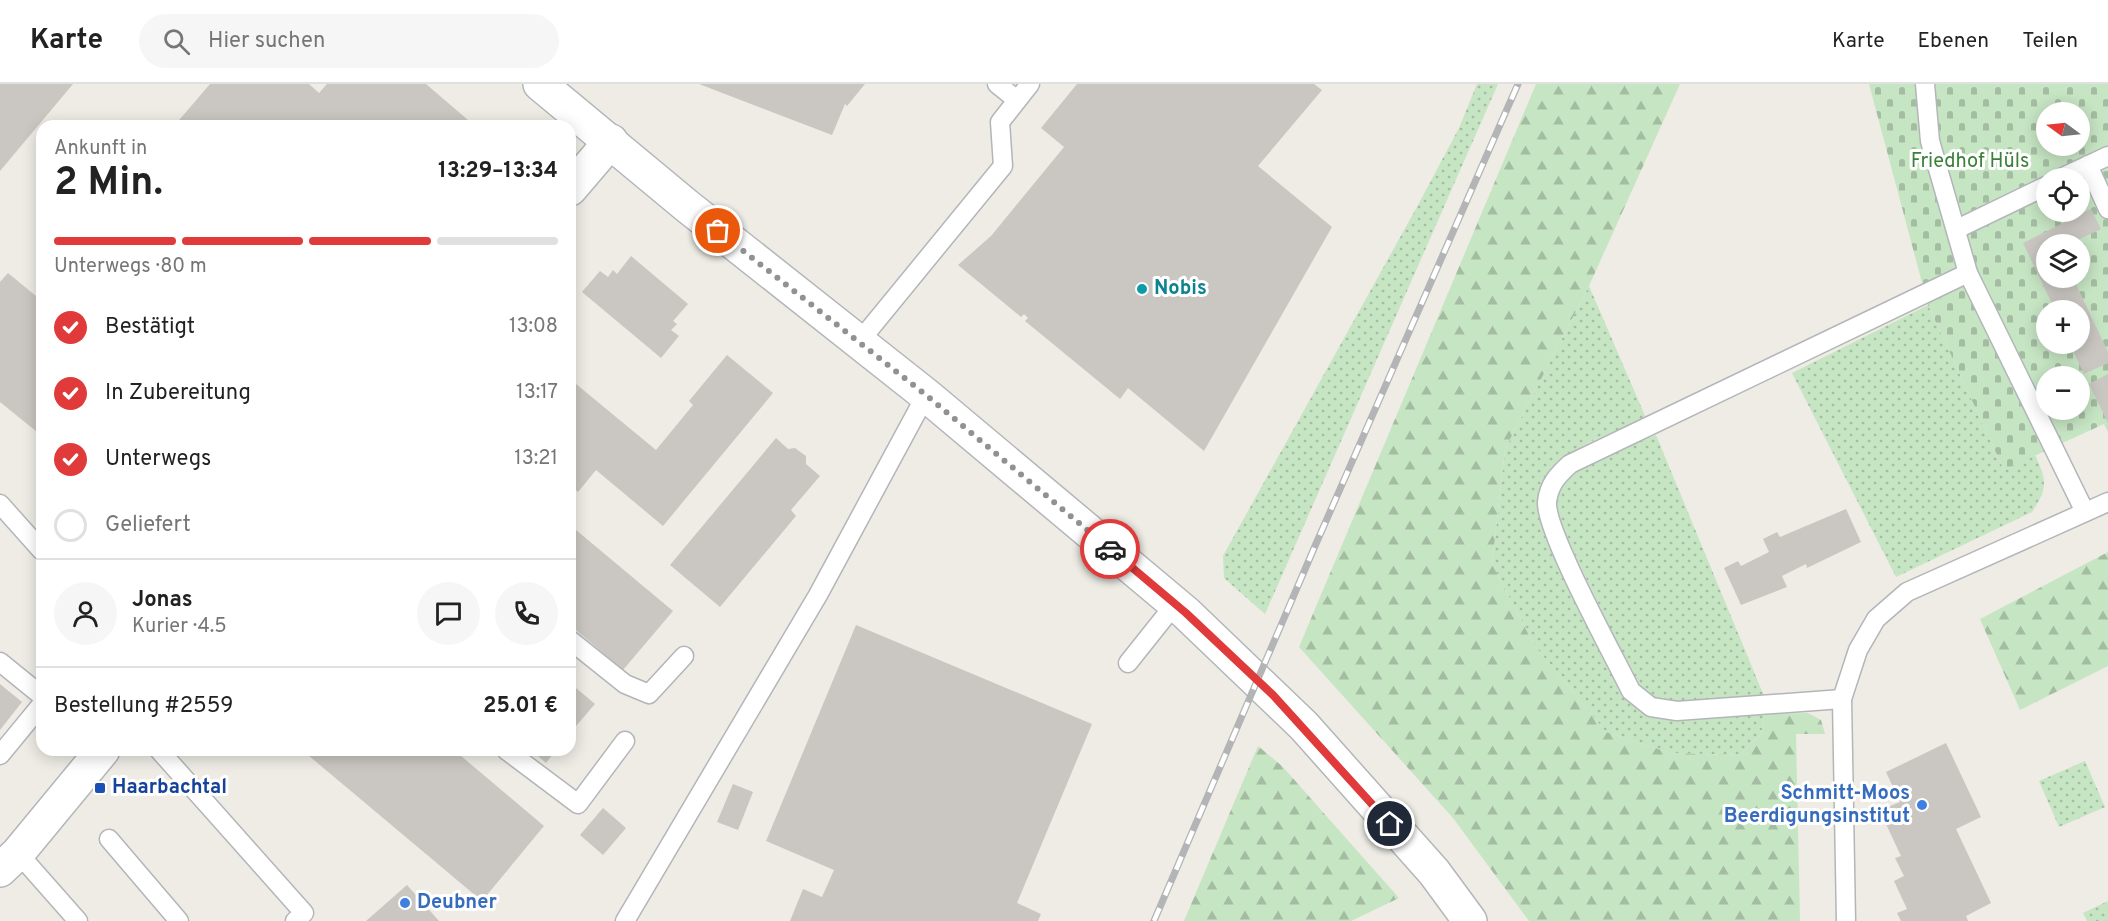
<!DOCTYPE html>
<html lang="de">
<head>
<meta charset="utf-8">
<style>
	:root { --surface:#fff; --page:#f6f6f6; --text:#222; --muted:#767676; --line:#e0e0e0; --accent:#e03a3a }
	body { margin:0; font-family:Overpass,sans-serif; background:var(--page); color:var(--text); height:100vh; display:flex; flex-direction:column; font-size:22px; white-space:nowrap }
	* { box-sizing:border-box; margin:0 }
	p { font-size:20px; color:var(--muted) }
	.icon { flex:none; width:33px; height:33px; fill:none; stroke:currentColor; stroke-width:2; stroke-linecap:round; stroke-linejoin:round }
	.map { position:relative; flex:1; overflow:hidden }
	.panel { position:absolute; left:36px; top:36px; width:540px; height:636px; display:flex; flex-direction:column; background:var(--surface); border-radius:18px; box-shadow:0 3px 15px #0003 }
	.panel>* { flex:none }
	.needle { width:39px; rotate:285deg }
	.buttons { position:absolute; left:2036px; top:18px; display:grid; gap:12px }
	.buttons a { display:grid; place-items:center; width:54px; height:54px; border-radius:50%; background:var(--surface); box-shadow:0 3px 15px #0003; font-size:30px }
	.pin { position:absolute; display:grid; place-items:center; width:51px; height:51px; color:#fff; margin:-26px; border:3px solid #fff; border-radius:50%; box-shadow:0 2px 6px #0007 }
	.courier { position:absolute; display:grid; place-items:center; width:60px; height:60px; margin:-30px; border:4px solid #e03a3a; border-radius:50%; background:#fff; color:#222; box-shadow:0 2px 8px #0007 }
	.overview em { font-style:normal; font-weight:700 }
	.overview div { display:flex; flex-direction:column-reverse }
	.overview { display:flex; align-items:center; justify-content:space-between; height:102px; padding:0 18px }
	h1 { font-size:39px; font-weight:700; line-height:45px }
	.bar { display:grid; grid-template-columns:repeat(4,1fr); gap:9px 6px; align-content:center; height:72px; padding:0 18px }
	.bar i { height:8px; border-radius:4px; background:var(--line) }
	.bar .current { background:var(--accent) }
	.bar p { grid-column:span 4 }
	.line { display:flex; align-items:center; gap:15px; padding:0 18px; border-top:2px solid var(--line) }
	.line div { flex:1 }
	.round { display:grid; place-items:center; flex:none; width:63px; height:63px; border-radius:32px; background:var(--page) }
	ol { padding:0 18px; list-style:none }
	li { display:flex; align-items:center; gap:18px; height:66px }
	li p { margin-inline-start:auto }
	li .icon { padding:6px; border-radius:50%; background:var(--accent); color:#fff; stroke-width:4 }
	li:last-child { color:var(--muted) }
	li i { width:33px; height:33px; border:3px solid var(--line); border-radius:50% }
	header { display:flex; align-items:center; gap:36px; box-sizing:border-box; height:84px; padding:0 30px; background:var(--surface); border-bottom:2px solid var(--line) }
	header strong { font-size:28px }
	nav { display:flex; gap:33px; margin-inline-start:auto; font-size:21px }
	.search { width:420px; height:54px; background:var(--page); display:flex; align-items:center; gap:15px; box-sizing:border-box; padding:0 21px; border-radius:33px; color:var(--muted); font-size:22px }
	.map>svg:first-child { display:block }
</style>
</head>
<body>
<header>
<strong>Karte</strong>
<div class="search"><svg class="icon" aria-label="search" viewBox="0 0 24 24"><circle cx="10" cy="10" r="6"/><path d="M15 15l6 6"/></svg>Hier suchen</div>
<nav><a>Karte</a><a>Ebenen</a><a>Teilen</a></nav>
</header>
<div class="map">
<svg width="2108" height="837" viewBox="0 0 2108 837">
	<defs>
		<pattern id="grass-dots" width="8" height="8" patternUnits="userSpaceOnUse" patternTransform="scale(1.5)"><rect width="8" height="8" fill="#c6e5c3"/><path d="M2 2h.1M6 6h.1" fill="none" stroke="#a4bda2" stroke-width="1.8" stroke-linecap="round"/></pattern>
		<pattern id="forest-firs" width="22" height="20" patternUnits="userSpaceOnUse" patternTransform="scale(1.5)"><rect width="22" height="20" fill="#c6e5c3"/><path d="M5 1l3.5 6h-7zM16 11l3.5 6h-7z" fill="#a4bda2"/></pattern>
		<pattern id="cemetery-stones" width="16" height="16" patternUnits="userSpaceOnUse" patternTransform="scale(1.5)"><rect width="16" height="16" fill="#c6e5c3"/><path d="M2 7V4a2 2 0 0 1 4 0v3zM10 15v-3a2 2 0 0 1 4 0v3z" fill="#a4bda2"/></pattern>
	</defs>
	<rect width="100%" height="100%" fill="#eeece5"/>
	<g fill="url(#grass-dots)">
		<path d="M1477,0H1498L1265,530L1224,494L1223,472L1418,121L1459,44Z"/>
		<path d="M1589,202L1646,334C1607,352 1543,368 1538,418C1537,428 1543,440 1546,450L1645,630L1677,636L1765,630L1761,650L1740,671L1671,669L1606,648L1534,561L1492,480L1505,365Z"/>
		<path d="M1928,221L2004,386L2035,371C2047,396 2048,405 2032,428L1896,493L1792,289Z"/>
		<path d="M1656,351L1764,612L1679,618L1652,615L1637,600L1563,446C1561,437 1556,427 1557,418C1558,382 1627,363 1656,351Z"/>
		<path d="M2085,677L2105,723L2059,743L2039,697Z"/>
		<path d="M2108,817V837H2087L2083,829Z"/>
	</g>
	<g fill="url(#forest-firs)">
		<path d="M1536,0H1680L1589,202L1505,365L1492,480L1534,561L1606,648L1671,669L1740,671L1761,650L1765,630L1808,629L1821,636L1825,650H1796L1800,837H1529L1453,734L1299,563Z"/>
		<path d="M2108,468V582L2020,626L1980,535Z"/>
		<path d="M1258,662L1282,682L1399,814L1351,837H1184Z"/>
	</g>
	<path fill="url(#cemetery-stones)" fill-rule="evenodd" d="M1869,0H2108V348L2104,340L2004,386L1928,221ZM2046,28H2079V62H2046ZM2046,94H2079V128H2046ZM2046,160H2079V194H2046ZM2046,226H2079V260H2046ZM2046,292H2079V326H2046Z"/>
	<g fill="#cac7c2">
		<path d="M0,0H73L0,87Z"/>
		<path d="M210,0H309L319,9L327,0H426L475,42H174Z"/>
		<path d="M699,0H865L847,22L845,20L832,51Z"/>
		<path d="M1077,0H1314L1322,6L1258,82L1332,143L1204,367L1128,304L1120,315L1025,237L1028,234L1024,230L1021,233L958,181L991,152L1064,63L1041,44Z"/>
		<path d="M2091,125L2101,145L2069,160H2046V194H2073L2108,268V279L2084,290L2070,260H2079V226H2055L2023,159Z"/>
		<path d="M631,172L688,220L673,237L677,240L671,246L679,252L661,274L582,208L600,187L608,193L613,186L617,190Z"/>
		<path d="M8,189L42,217V352L0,318V198Z"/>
		<path d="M727,271L773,309L663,442L596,386L578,408L570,401V295L656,366L693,321L689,317Z"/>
		<path d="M2108,290V339L2089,300Z"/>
		<path d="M776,354L788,365L795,364L806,372V380L820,392L791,426L796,432L720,523L670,481Z"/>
		<path d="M1846,425L1861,458L1807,484L1806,480L1782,492L1787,503L1741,521L1724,484L1738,477L1741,482L1769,468L1763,455L1777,448L1780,453Z"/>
		<path d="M570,441L673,527L623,586L570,541Z"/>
		<path d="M856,541L1092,640L1017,819L1041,830L1038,837H790L803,805L822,813L834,786L766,757Z"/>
		<path d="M570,599L595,620L570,649Z"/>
		<path d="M0,600L22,618L0,646Z"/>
		<path d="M1946,659L1981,733L1956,745L1991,819L1966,832L1968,837H1901L1897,829L1907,825L1894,797L1904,792L1895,774L1901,772L1886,740L1889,738L1883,725L1900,718L1886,688Z"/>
		<path d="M302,666H454L544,742L482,817Z"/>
		<path d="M531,666H556L546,679Z"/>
		<path d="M733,700L753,708L738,746L717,738Z"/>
		<path d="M603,724L626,744L603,771L580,751Z"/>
		<path d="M407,801L439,837H366Z"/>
	</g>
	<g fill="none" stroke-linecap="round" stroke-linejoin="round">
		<defs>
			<g id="service">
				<path d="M997,0L1017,16"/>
				<path d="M1925,0L1930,57L1968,189L2085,428"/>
				<path d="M2088,81L2108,125"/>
				<path d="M2061,94L2108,72"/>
				<path d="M1957,145L2046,102"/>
				<path d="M859,258L1003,82L1000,38L1030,0"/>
				<path d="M0,420L42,467"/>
				<path d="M570,556L625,600L649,610L684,572"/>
				<path d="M0,578L42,612"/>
				<path d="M1128,579L1175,520"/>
				<path d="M1842,615L1677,627L1651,623L1631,607C1615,574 1545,447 1547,418C1549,400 1558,391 1570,380L1968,189"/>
				<path d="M159,666L304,829L295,837"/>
				<path d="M506,666L578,720L625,657"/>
				<path d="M0,671L42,620"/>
				<path d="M109,755L179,837"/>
				<path d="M18,769L78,837"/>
				<path d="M625,837L818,511L926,311"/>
				<path d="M1846,837L1842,615L1858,566L1876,535L1907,508L2108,418"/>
			</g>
			<g id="minor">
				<path d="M540,0L687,122L926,311L1186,529L1304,642L1434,788L1470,837"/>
				<path d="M570,105L611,57"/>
				<path d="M0,786L18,769L103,666"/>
			</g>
		</defs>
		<use href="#service" stroke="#b3b6b9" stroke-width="21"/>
		<use href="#minor" stroke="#b3b6b9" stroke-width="36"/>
		<use href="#service" stroke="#fff" stroke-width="18"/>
		<use href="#minor" stroke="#fff" stroke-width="33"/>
		<defs>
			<path id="rail" d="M1154,837L1315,462L1518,0"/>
		</defs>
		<use href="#rail" stroke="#b3b4b5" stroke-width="7"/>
		<use href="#rail" stroke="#fff" stroke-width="4.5" stroke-dasharray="14" stroke-linecap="butt"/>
	</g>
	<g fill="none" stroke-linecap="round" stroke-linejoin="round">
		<path stroke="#909292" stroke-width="6" stroke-dasharray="0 10.8" d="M718,147L926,311L1110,465"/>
		<path stroke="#e03a3a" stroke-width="8" d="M1110,465L1186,529L1273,611L1390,740"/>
	</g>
	<circle fill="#0f9aa8" stroke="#fff" stroke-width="2" cx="1142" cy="205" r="6"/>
	<rect fill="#1a4fb4" stroke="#fff" stroke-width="2" x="94" y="698" width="12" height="12" rx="3"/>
	<g fill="#3f7fe0" stroke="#fff" stroke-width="2">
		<circle cx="1922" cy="721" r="6"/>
		<circle cx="405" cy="819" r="6"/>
	</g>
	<g text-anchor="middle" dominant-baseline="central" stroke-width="6" stroke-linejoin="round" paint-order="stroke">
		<g font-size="20" fill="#3b8039" stroke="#fff">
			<text x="1970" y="78">Friedhof Hüls</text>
		</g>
		<g font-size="20" font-weight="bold" fill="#0d838f" stroke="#fff" text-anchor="start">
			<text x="1154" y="205">Nobis</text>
		</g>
		<g font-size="20" font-weight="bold" fill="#164399" stroke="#fff" text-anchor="start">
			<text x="112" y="704">Haarbachtal</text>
		</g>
		<g font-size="20" font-weight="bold" fill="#366cbe" stroke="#fff" text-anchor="end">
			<text x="1910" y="710">Schmitt-Moos<tspan x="1910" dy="23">Beerdigungsinstitut</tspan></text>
			<text x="417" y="819" text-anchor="start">Deubner</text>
		</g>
	</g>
</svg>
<div class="buttons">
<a><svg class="needle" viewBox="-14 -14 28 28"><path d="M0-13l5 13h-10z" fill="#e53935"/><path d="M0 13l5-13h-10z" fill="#767676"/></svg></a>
<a><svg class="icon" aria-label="locate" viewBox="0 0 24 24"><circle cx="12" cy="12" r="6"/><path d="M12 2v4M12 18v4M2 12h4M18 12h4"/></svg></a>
<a><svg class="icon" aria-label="layers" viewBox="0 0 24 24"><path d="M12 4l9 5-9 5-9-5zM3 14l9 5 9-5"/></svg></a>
<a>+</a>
<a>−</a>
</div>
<div class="pin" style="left:718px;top:147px;background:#ea580c"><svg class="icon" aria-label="bag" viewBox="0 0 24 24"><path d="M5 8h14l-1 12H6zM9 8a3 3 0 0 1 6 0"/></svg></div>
<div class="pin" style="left:1390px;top:740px;background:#1f2937"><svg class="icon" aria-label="home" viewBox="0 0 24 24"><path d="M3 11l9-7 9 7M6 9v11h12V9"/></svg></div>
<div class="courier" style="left:1110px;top:465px"><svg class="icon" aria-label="car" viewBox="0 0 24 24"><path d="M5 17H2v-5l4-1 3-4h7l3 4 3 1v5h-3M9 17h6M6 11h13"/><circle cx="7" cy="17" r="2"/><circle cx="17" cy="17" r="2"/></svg></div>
<section class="panel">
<div class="overview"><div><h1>2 Min.</h1><p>Ankunft in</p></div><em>13:29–13:34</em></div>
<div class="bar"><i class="current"></i><i class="current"></i><i class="current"></i><i></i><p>Unterwegs · 80 m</p></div>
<ol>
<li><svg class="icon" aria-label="check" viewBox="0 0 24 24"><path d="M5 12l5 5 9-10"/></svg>Bestätigt<p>13:08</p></li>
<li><svg class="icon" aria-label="check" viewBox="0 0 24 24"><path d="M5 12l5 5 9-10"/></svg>In Zubereitung<p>13:17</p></li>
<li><svg class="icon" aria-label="check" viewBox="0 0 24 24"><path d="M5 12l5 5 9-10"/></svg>Unterwegs<p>13:21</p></li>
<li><i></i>Geliefert</li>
</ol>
<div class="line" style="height:108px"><a class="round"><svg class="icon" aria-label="person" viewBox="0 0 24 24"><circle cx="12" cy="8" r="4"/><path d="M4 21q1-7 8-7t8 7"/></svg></a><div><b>Jonas</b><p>Kurier · 4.5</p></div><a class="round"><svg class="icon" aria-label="chat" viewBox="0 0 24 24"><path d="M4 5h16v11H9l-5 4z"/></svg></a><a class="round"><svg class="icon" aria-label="phone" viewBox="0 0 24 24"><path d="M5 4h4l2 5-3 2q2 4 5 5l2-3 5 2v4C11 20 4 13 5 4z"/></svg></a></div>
<div class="line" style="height:78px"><div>Bestellung #2559</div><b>25.01 €</b></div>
</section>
</div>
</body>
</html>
